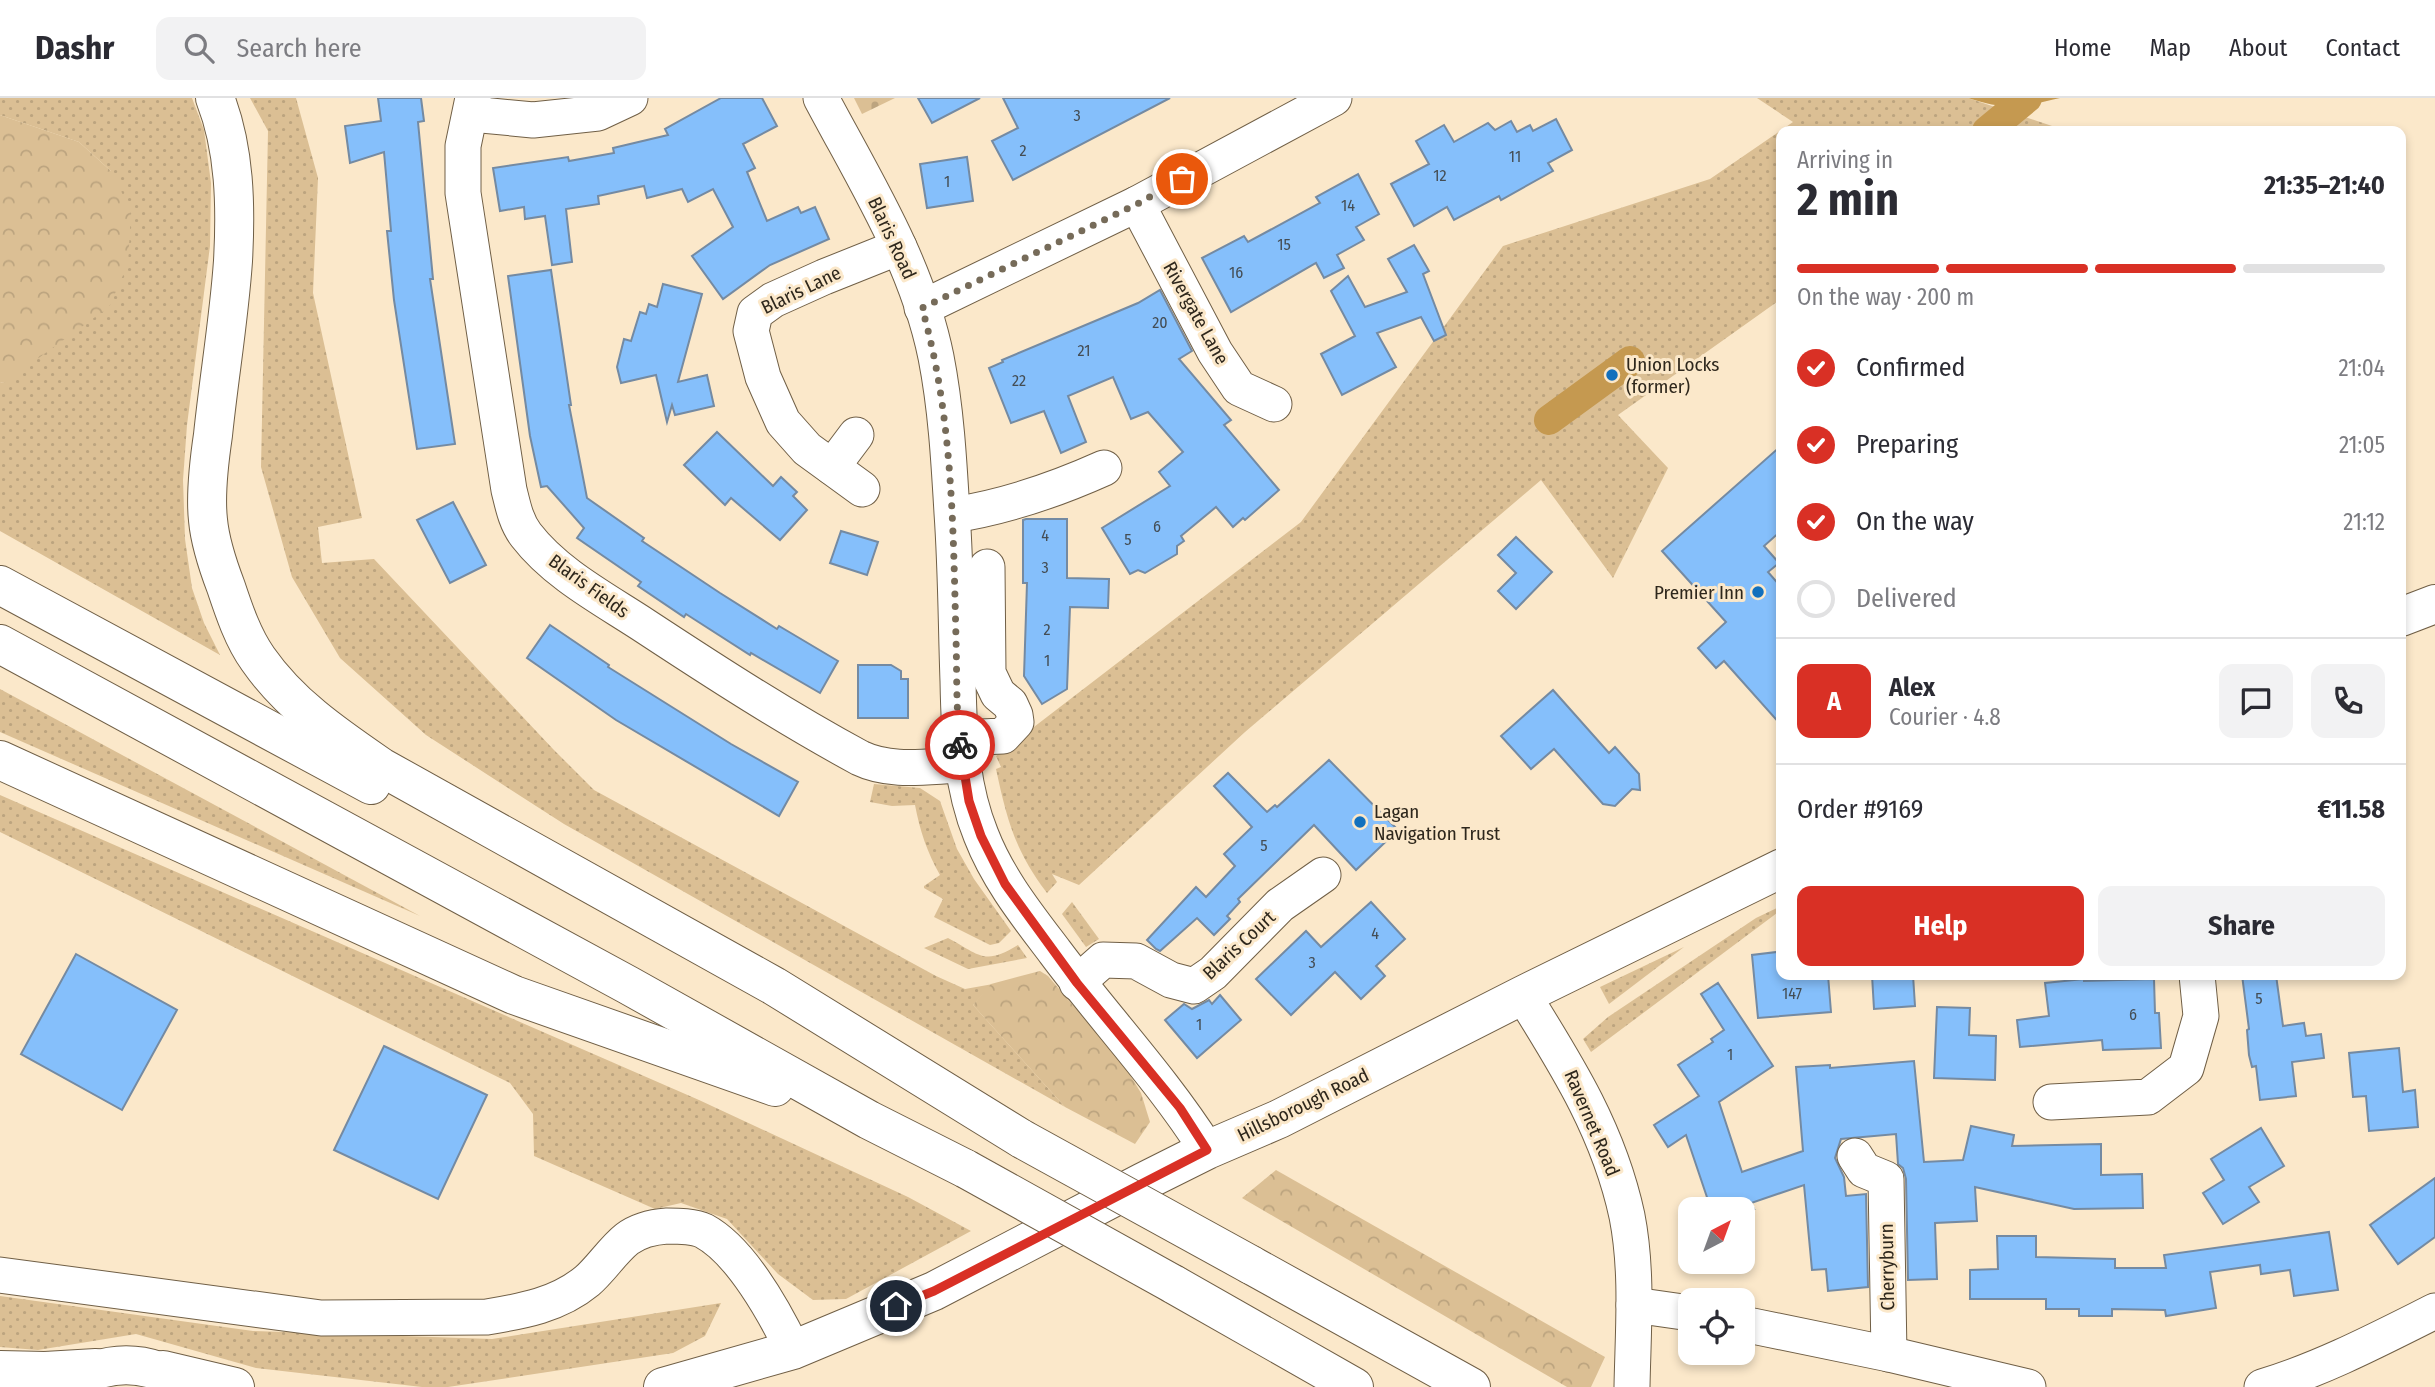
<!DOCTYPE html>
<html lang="en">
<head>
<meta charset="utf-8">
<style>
	:root { --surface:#fff; --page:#f2f2f3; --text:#2b2b33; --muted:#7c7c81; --line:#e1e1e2; --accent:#d93025 }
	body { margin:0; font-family:"Fira Sans Condensed",sans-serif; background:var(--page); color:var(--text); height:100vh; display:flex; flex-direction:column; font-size:26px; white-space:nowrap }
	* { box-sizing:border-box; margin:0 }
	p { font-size:23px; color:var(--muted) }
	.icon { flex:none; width:38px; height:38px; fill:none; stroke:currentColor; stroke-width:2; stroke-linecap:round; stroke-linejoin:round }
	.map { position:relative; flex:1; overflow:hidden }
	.details { position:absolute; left:1776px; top:28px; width:630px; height:854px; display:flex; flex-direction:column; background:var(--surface); border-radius:14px; box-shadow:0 4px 10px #0003 }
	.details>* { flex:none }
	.needle { width:46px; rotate:41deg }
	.tools { position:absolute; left:1678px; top:1099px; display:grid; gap:14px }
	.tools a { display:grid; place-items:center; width:77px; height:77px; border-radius:14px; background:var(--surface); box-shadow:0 4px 10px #0003; font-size:35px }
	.pin { position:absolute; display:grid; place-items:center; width:60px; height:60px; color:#fff; margin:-30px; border:4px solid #fff; border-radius:50%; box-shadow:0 2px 7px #0007 }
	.courier { position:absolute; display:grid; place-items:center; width:70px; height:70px; margin:-35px; border:5px solid #d93025; border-radius:50%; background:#fff; color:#222; box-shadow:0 2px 9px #0007 }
	.overview em { font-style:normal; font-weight:700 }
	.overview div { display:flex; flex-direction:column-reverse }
	.overview { display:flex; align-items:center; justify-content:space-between; height:119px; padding:0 21px }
	h1 { font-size:46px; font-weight:700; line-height:52px }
	.bar { display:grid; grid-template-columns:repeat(4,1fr); gap:10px 7px; align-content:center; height:84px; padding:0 21px }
	.bar i { height:9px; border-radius:5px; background:var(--line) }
	.bar .selected { background:var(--accent) }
	.bar p { grid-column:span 4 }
	.line { display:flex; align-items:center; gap:18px; padding:0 21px; border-top:2px solid var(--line) }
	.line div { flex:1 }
	.round { display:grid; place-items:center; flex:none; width:74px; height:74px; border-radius:14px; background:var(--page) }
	ol { padding:0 21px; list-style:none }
	li { display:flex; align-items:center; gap:21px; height:77px }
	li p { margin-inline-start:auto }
	li .icon { padding:7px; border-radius:50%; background:var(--accent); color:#fff; stroke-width:4 }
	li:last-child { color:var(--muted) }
	li i { width:38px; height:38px; border:4px solid var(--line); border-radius:50% }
	.primary-button { display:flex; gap:14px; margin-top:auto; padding:14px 21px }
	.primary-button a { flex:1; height:80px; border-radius:14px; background:var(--accent); color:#fff; font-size:28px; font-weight:700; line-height:80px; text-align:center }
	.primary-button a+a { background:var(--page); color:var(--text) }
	header { display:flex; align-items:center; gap:42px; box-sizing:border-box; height:98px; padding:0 35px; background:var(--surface); border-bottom:2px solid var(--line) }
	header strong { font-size:33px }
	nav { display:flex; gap:38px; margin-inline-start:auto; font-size:24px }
	.search { width:490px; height:63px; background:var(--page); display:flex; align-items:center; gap:18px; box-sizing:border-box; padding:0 24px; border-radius:14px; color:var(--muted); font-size:26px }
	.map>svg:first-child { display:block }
</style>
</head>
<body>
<header>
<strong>Dashr</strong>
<div class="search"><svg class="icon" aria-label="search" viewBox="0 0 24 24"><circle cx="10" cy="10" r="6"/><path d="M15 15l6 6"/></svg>Search here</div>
<nav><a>Home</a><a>Map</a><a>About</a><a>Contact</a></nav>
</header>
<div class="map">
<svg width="2435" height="1289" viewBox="0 0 2435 1289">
	<defs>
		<pattern id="grass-dots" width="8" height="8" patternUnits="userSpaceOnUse" patternTransform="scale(1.75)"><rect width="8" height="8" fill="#dbbf94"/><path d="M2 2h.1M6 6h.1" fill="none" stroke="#bca47f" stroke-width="1.8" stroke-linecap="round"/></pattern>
		<pattern id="forest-crowns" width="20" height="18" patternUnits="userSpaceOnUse" patternTransform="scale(1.75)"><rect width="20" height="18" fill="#dbbf94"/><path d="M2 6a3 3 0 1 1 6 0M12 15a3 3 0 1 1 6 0" fill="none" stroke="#bca47f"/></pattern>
		<pattern id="cemetery-stones" width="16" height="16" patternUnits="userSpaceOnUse" patternTransform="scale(1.75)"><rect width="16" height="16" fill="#dbbf94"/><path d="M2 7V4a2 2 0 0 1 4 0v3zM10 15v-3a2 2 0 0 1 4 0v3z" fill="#bca47f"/></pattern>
		<pattern id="water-ripples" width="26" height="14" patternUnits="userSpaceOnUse" patternTransform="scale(1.75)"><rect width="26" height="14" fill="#c59950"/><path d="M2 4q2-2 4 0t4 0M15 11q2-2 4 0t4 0" fill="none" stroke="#a07d42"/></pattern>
	</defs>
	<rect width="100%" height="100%" fill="#fbe8ca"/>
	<g fill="url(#grass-dots)">
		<path d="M0,0H192L204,32L211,85L210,148L187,327L183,382L185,441L192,490L204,525L220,557L0,433V284L4,285L111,73L79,44L0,17Z"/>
		<path d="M250,0H296L318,80L313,195L362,420L318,429L322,465L374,461L553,651L594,692L936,878L965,891L993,886L973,907L1065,1009L564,726L426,637L340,560L292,479L261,369L268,33Z"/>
		<path d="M1757,0H1968L2055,29L2046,33H1782L1781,201L1618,317L1668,370L1613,480L1541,382L1245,634L1079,787L1052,776L1057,784L1047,795C1015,753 1007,722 996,671L1001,669L996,658L1301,424L1503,148L1710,81L1793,24Z"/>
		<path d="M0,591L420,818L0,634Z"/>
		<path d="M874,686L920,690L940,703L957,751L974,781L1011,833L999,845L990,847L934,819L943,801L924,790V788L940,777C927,754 920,733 915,707L892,708L870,704Z"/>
		<path d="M0,697L699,1002L908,1099L971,1133L846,1201L813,1202L778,1176L727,1121L681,1105L655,1111L534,1058L533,1016L510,985L0,734Z"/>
		<path d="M1072,804L1099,841L1086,849L1062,816Z"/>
		<path d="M1781,808V812L1591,954L1583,941L1608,919L1756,820Z"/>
		<path d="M948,840C980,857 984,868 1018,847L1027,860L968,871L924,850Z"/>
		<path d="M1684,849L1609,906L1600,889Z"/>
		<path d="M0,1198L253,1233L492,1241L721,1205L705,1238L673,1255L448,1289H422L256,1270L136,1236L38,1252L0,1249Z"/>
	</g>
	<g fill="url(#forest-crowns)">
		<path d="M0,17L79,44L111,73L131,113L128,166L109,209L4,285L0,284Z"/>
		<path d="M1040,873L1048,878L1124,967L1141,995L1150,1024L1135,1046L1065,1009L973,907L991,886Z"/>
		<path d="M1276,1072L1605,1259L1591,1289H1567L1242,1100Z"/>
	</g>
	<path fill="url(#cemetery-stones)" d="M854,0H895L862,16Z"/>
	<path fill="url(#water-ripples)" d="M1968,0H2060C2021,9 2008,13 1968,0Z"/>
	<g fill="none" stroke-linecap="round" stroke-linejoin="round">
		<g stroke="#c59950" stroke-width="30">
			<path d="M1987,33L2027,0"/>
			<path d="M1549,322L1630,263"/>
		</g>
	</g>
	<g fill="#85bffb" stroke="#748aa2" stroke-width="2">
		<path d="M378,0H421L424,23L418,24L433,181H430L455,346L417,351L394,202L387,133H391L384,54L350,65L345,28L381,23Z"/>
		<path d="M721,0H762L777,28L743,46L755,70L747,74L767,123L798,109L801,115L815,109L829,141L770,167L723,201L692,158L733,129L713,91L688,104L682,91L647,100L644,88L598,98L599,106L566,111L572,164L552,167L545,118L525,121L524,109L500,113L493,70L568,59L569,63L614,55L613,50L668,37L665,31Z"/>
		<path d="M918,0H980L932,25Z"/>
		<path d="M1003,0H1170L1013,82L992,43L1018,30Z"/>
		<path d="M1556,21L1572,52L1548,65L1553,73L1501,102L1499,98L1454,122L1447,109L1414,128L1391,86L1429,66L1416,43L1444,27L1454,44L1488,25L1495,32L1511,23L1517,34L1530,27L1533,33Z"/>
		<path d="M967,59L973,103L927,110L920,66Z"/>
		<path d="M1358,76L1379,116L1356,129L1364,142L1337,157L1344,170L1324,180L1316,165L1231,214L1202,160L1244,138L1248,144L1320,105L1316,99Z"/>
		<path d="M1414,147L1429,173L1423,176L1446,237L1434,243L1421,219L1377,235L1396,269L1342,297L1321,256L1355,238L1331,193L1348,178L1365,209L1407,194L1388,161Z"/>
		<path d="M551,172L571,307H569L587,400L644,440L642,443L720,495L777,531L779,528L838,563L820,595L751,555L750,557L686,516L684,519L638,488L641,484L577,440L584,430L547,388L541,389L530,338L508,178Z"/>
		<path d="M663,186L702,196L678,284L707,277L714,308L675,317L672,307L667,324L656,277L621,285L617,269L624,241L631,243L640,214L646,216L649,206L657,209Z"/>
		<path d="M1160,192L1192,253L1179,261L1231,322L1224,327L1279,392L1245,422L1243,420L1233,429L1216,409L1181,438L1184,443L1177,448V456L1145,475L1138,472L1130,476L1102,430L1170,388L1159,374L1183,354L1148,314L1131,321L1113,279L1068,298L1086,344L1061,355L1044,313L1011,325L989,270L1003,264L1002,262L1138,205Z"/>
		<path d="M717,334L773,388L781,379L797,394L793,398L807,412L780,442L731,400L725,407L684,367Z"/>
		<path d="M1782,347V432L1764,448L1779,465L1768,474L1782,490V628L1724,563L1716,570L1698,550L1726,524L1662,453Z"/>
		<path d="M453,404L486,467L450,485L417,422Z"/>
		<path d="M1026,421H1067V480L1109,481L1108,510L1070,509L1067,591L1042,606L1024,578L1027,485H1023V422Z"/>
		<path d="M841,433L878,444L867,477L830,465Z"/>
		<path d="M1516,439L1552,474L1516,511L1498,493L1516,475L1498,457Z"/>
		<path d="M550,527L609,567L608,569L731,646L798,684L779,718L616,622L527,560Z"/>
		<path d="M858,567H891L901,573V581H908V620H858Z"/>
		<path d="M1553,592L1609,655L1615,649L1639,676L1640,692L1632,691L1615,708L1603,706L1554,651L1531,671L1501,638Z"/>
		<path d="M1329,662L1398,732L1356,772L1314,727L1238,801L1240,804L1227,818L1230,821L1214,837L1197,820L1160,853L1156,851L1147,842L1196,789L1206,799L1235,768L1224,756L1252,729L1214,688L1228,675L1267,714L1275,707L1277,709Z"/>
		<path d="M1371,804L1405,841L1376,868L1385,878L1361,901L1335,874L1291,917L1256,881L1306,833L1321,849Z"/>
		<path d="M1777,854V861L1782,860V877H1828L1831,914L1758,920L1752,857Z"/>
		<path d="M76,856L177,912L122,1012L21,956Z"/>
		<path d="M1872,877H1913L1915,908L1874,911Z"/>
		<path d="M2242,877H2276L2283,928L2304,925L2306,938L2321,936L2324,960L2292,964L2296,998L2260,1002L2256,968L2252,969L2249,957L2247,932L2249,931Z"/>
		<path d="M2084,881V883L2154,881L2155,915H2159L2161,950L2103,952L2102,942L2020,949L2017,922L2049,918L2045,885Z"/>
		<path d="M1718,885L1773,968L1719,1004L1742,1074L1803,1053L1796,969L1830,967V970L1914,963L1924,1064L1963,1062L1971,1028L2014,1037L2012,1048L2101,1046V1077L2142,1076L2143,1110L2074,1111L1975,1089L1977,1123L1935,1125L1937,1181L1908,1182L1906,1081L1903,1070L1898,1066L1896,1036L1841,1041L1835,1060L1844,1079L1846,1098L1866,1096L1868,1189L1828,1193L1826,1171L1812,1172L1804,1087L1751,1105L1754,1111H1711L1686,1037L1668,1049L1654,1027L1699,998L1678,967L1713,944L1711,941L1724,932L1701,896Z"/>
		<path d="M1220,897L1241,922L1197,960L1165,922L1184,906L1192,911L1209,902L1212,906Z"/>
		<path d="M1937,909L1970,910L1969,937L1996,938L1995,982L1934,980Z"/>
		<path d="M384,948L487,997L438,1101L334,1052Z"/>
		<path d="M2399,950L2403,994L2415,992L2418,1029L2369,1033L2366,998L2353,999L2349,955Z"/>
		<path d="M2261,1030L2284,1068L2249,1089L2259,1104L2223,1126L2203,1095L2224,1082L2211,1061Z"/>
		<path d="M2435,1080V1139L2398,1166L2370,1127Z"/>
		<path d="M2329,1134L2338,1192L2294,1198L2290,1172L2261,1176L2260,1167L2210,1174L2216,1210L2166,1218L2165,1212L2112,1211V1218H2079V1211H2046V1201H1970V1172L1998,1171L1997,1138H2036V1159L2115,1161V1170H2166L2164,1157Z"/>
	</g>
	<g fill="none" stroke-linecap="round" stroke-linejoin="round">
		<defs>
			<g id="minor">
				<path d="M473,0L463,48V95L509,392C513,408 516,424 526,437C556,476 604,501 645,528C715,574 786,620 860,660C891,675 928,668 962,667"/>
				<path d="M821,0C865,83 917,165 936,259C946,310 949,363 952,415C956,471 956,527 958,583C959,636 961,688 981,737C998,781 1027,817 1055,854C1105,921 1162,981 1207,1052"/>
				<path d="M471,16L533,22L598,15L630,0"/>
				<path d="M1137,106L1215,254L1239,290L1274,306"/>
				<path d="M922,210L1137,106L1334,0"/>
				<path d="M832,369L856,337"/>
				<path d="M862,391L807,351L783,324L763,279L751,233L755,215L773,202L824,179L899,149"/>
				<path d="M953,417C1005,409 1055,392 1104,370"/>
				<path d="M959,640L1003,638L1016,624L1015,617L1010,606L998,596L988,575L987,469"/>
				<path d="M1077,885L1103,862L1136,863L1171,882L1194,888L1213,875L1280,807L1323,777"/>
				<path d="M1523,897C1568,969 1609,1034 1627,1118C1638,1174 1633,1233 1632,1289"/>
				<path d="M2051,1004L2148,999L2186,970L2201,918L2197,877"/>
				<path d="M1855,1058L1864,1072L1886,1081L1889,1256"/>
				<path d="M0,1177L321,1220L487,1219C523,1213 558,1207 587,1183C601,1171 613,1152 627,1141C639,1132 653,1129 667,1128C678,1128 694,1128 704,1133C741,1153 775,1215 793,1252"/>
				<path d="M1634,1207L1690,1215"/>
				<path d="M1743,1226L1889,1256L2028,1289"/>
				<path d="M2262,1289C2322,1271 2379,1241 2435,1213"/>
			</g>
			<g id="highway">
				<path d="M215,0C235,51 236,108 233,163C229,221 219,279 213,337C209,364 205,395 208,422C210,444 218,468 226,489C234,513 243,540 258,561C290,607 336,638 381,669L774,888L1022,1041"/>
				<path d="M0,487L371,687"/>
				<path d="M2401,519L2435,506"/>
				<path d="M0,546L628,887L869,1022L966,1071"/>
				<path d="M0,662L514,897L775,989"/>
				<path d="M1251,1167L1471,1289"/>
				<path d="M1173,1186L1354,1289"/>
				<path d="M0,1272L45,1273L96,1270"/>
				<path d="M163,1272L235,1289"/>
				<path d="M66,1289C103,1260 149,1260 187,1289"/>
				<path d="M663,1289L793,1252L934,1193L1143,1084L1207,1052L1279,1021L1523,897L1782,770"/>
			</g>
		</defs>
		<use href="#minor" stroke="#705f46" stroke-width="37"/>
		<use href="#highway" stroke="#705f46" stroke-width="40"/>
		<use href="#minor" stroke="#fff" stroke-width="35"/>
		<use href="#highway" stroke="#fff" stroke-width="38"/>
		<defs>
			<g id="highway-bridge">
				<path d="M1022,1041L1251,1167"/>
				<path d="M966,1071L1173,1186"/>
			</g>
		</defs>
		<use href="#highway-bridge" stroke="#705f46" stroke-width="40" stroke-linecap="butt"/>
		<use href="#highway-bridge" stroke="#fff" stroke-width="38"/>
	</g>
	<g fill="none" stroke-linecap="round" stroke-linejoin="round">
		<path stroke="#766b59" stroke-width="7" stroke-dasharray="0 12.6" d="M960,647C956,612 957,575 956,540C953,429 953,318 922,210L1137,106L1182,81"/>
		<path stroke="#d93025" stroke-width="9" d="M896,1208L934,1193L1207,1052L1180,1010L1077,885L1005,786L981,738L969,703L960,647"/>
	</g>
	<g fill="#1270bd" stroke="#fbe8ca" stroke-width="2.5">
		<circle cx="1612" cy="277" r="7"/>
		<circle cx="1758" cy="494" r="7"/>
		<circle cx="1360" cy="724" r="7"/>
	</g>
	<g text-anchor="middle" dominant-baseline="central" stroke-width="6" stroke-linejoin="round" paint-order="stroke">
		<g font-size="16" fill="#444d54">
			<text x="1077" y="17">3</text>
			<text x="1023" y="52">2</text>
			<text x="1515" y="58">11</text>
			<text x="1440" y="77">12</text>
			<text x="947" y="83">1</text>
			<text x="1348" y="107">14</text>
			<text x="1284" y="146">15</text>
			<text x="1236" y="174">16</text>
			<text x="1160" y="224">20</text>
			<text x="1084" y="252">21</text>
			<text x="1019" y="282">22</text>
			<text x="1157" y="428">6</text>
			<text x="1045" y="437">4</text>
			<text x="1128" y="441">5</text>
			<text x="1045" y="469">3</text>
			<text x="1047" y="531">2</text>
			<text x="1047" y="562">1</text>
			<text x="1264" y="747">5</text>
			<text x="1375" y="835">4</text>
			<text x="1312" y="864">3</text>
			<text x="1792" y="895">147</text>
			<text x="2259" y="900">5</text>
			<text x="2133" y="916">6</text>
			<text x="1199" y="926">1</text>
			<text x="1730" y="956">1</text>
		</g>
		<g font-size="19" fill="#2e271c" stroke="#fbe8ca">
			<text transform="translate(892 140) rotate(65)">Blaris Road</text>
			<text transform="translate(801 192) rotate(-26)">Blaris Lane</text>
			<text transform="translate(1196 215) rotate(61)">Rivergate Lane</text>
			<text transform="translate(589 488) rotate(36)">Blaris Fields</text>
			<text transform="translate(1239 847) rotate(-43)">Blaris Court</text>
			<text transform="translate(1303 1007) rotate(-26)">Hillsborough Road</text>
			<text transform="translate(1592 1025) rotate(67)">Ravernet Road</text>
			<text transform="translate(1887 1169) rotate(-91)">Cherryburn</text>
		</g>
		<g font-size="19" fill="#2e271c" stroke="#fbe8ca" text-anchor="start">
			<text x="1626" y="266">Union Locks<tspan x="1626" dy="22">(former)</tspan></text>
			<text x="1744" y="494" text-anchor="end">Premier Inn</text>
			<text x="1374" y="713">Lagan<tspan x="1374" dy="22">Navigation Trust</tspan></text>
		</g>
	</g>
</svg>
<div class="tools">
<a><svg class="needle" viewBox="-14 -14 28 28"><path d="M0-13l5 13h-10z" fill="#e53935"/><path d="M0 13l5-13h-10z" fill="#7c7c81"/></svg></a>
<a><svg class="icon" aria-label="locate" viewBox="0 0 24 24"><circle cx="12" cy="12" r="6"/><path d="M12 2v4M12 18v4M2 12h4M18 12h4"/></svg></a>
</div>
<div class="pin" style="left:1182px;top:81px;background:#ea580c"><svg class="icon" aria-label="bag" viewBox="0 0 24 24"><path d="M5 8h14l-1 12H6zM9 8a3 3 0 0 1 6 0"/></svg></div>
<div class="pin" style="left:896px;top:1208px;background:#1f2937"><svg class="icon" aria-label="home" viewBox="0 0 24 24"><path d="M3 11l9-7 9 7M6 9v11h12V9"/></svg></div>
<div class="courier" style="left:960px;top:647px"><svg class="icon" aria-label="bike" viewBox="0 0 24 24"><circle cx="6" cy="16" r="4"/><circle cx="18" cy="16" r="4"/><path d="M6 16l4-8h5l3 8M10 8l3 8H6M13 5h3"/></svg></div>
<section class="details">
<div class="overview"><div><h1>2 min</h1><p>Arriving in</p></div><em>21:35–21:40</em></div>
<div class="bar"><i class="selected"></i><i class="selected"></i><i class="selected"></i><i></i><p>On the way · 200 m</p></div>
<ol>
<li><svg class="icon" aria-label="check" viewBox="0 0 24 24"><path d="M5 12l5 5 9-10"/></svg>Confirmed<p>21:04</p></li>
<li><svg class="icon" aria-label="check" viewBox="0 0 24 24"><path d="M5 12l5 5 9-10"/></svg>Preparing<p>21:05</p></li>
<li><svg class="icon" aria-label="check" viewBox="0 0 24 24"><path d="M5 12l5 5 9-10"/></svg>On the way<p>21:12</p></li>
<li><i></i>Delivered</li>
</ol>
<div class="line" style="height:126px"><b class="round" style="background:var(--accent);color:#fff">A</b><div><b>Alex</b><p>Courier · 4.8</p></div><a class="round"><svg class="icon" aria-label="chat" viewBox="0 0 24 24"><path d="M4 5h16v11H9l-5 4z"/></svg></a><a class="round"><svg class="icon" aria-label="phone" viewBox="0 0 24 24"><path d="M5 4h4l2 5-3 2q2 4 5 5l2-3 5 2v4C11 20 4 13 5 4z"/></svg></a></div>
<div class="line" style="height:91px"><div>Order #9169</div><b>€11.58</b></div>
<div class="primary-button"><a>Help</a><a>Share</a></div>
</section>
</div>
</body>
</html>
